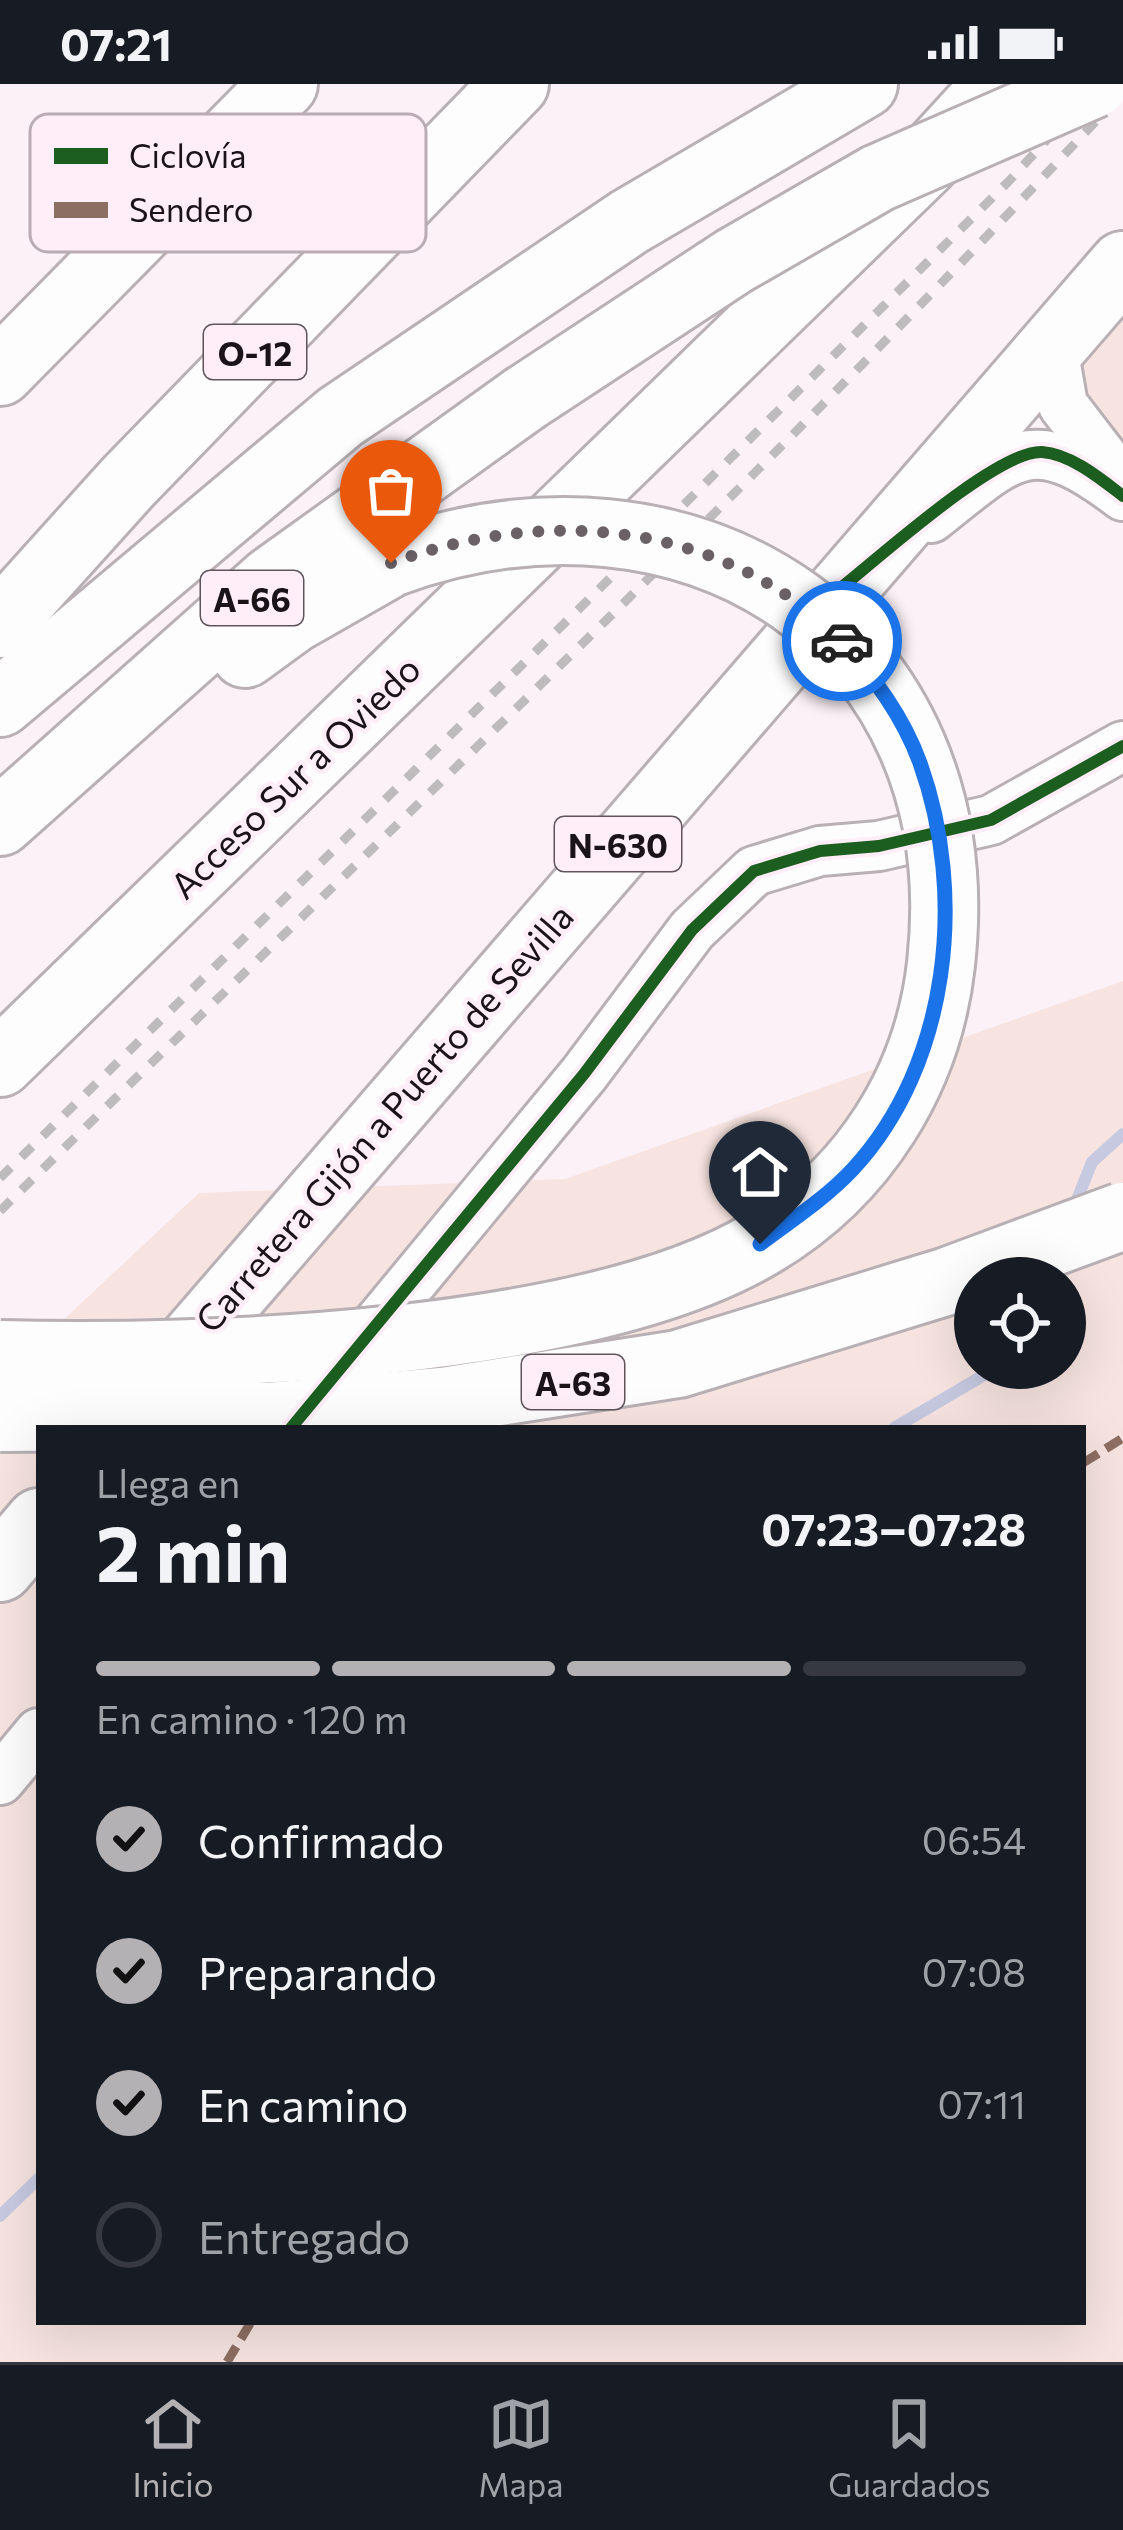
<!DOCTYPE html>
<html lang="es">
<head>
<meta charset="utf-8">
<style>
	:root { --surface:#171b24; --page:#20242c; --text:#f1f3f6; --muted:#9ea1a6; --line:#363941; --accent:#b4b1b5 }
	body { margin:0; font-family:Commissioner,sans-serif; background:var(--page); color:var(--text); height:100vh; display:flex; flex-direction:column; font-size:45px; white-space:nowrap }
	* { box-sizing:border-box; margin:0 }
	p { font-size:39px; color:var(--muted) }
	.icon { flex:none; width:66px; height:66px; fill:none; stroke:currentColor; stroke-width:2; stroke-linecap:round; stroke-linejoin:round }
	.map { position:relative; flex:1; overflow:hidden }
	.drawer { position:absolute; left:36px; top:1341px; width:1050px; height:900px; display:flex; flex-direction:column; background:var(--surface); border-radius:0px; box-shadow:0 12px 48px #0002 }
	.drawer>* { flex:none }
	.tools { position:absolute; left:954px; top:1173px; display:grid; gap:24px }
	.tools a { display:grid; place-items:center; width:132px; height:132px; border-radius:50%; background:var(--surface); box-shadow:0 12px 48px #0002; font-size:60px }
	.pin { position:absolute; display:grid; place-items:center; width:102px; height:102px; color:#fff; margin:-123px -51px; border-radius:50% 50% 50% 0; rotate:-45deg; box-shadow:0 0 12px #0007 }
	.pin .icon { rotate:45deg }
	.courier { position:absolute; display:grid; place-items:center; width:120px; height:120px; margin:-60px; border:9px solid #1a73e8; border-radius:50%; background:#fff; color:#222; box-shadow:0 3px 15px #0007 }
	.head em { font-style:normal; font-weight:700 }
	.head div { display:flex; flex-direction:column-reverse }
	.head { display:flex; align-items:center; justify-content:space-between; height:204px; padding:0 60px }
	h1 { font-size:78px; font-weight:700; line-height:90px }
	.bar { display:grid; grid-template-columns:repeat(4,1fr); gap:18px 12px; align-content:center; height:144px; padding:0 60px }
	.bar i { height:15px; border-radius:9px; background:var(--line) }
	.bar .active { background:var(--accent) }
	.bar p { grid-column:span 4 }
	ol { padding:0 60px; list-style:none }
	li { display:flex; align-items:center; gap:36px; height:132px }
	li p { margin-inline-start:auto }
	li .icon { padding:12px; border-radius:50%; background:var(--accent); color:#111; stroke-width:4 }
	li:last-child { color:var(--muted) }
	li i { width:66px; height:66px; border:6px solid var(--line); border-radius:50% }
	.status { display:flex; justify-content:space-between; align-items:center; height:84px; padding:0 60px; background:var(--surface); direction:ltr }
	.status svg { height:33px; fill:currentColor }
	.menu { display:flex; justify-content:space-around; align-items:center; height:168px; border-top:3px solid var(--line); background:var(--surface); font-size:33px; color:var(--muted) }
	.menu a { display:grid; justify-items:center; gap:6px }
	.menu .active { color:var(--accent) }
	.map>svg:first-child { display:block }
</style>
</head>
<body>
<div class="status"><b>07:21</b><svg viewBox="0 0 49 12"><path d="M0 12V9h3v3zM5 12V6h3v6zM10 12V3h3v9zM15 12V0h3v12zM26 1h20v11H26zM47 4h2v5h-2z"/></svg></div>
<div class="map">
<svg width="1123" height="2278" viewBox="0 0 1123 2278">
	<rect width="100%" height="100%" fill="#fbf1f7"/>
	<g fill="#f7e4e0" fill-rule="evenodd">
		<path d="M1123,220V367C1070,303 1065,283 1123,220Z"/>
		<path d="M1123,897V2278H0V1295L199,1109L565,1095ZM975,1194H1065V1284H975ZM39,1344H1083V2238H39Z"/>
	</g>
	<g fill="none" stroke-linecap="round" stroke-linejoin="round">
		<g stroke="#c7c9e1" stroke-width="12">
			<path d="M1072,1128L1092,1078L1123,1050"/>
			<path d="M894,1344L996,1284"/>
			<path d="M0,2132L39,2094"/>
		</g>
		<defs>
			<g id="minor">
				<path d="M1053,264L1063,321L1123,399"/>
				<path d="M931,434C1012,370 1031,341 1123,412"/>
				<path d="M350,1273L584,990L692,846L754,787L820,767L879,762L991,736L1123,662"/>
				<path d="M0,1696L39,1649"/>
			</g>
			<g id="highway">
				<path d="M0,288L284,0"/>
				<path d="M0,540L128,398L515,0"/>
				<path d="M245,570L293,535L391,479"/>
				<path d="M0,619L340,333L629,138L864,0"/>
				<path d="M0,738L272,496L524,315"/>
				<path d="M0,979L924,80L997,0"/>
				<path d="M151,1305L1123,181"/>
				<path d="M0,1484L39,1438"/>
			</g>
		</defs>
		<use href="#minor" stroke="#b8b0b4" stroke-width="54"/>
		<use href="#highway" stroke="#b8b0b4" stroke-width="72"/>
		<use href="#minor" stroke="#fefdfe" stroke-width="48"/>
		<use href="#highway" stroke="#fefdfe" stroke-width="66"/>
		<g stroke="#bebbbd" stroke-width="9" stroke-dasharray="15 15" stroke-linecap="butt">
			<path d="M0,1094L588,516L1009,97L1098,0"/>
			<path d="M0,1127C377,757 763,395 1123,8"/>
		</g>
		<defs>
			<g id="highway-bridge">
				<path d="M524,315L734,177L878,94L1094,0"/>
				<path d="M0,1270C203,1275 587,1263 762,1159C863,1099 928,997 941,880C978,549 687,370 391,479"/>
				<path d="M0,1334L270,1332L442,1317L678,1280L948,1197L1123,1132"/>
			</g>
		</defs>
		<use href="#highway-bridge" stroke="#b8b0b4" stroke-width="72" stroke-linecap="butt"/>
		<use href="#highway-bridge" stroke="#fefdfe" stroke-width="66"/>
		<g stroke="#8d6e63" stroke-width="9" stroke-dasharray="18 9" stroke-linecap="butt">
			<path d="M1083,1379L1123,1354"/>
			<path d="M227,2278L251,2238"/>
		</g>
		<defs>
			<g id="cycleway">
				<path d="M842,503C881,472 998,366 1042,368C1071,370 1101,395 1123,412"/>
				<path d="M291,1344L584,990L692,846L754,787L820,767L879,762L991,736L1123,662"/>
			</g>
		</defs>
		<use href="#cycleway" stroke="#ffedf8" stroke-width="20"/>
		<use href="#cycleway" stroke="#1b5e20" stroke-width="12"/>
	</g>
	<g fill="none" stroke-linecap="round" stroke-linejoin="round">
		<path stroke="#696165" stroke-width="12" stroke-dasharray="0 21.6" d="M391,479C545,422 721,436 842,557"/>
		<path stroke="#1a73e8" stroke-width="15" d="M760,1160C792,1136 826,1114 853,1085C950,980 967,810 920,679C903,632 874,594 842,557"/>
	</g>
	<g text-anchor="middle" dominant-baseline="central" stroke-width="9" stroke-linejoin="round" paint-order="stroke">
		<g fill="#ffedf8" stroke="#5f545a" stroke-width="3">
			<rect x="204" y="241" width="102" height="54" rx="9"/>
			<rect x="201" y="487" width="102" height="54" rx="9"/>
			<rect x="555" y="733" width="126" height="54" rx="9"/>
			<rect x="522" y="1271" width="102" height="54" rx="9"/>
		</g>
		<g font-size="33" font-weight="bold" fill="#1a1317">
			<text x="255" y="268">O-12</text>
			<text x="252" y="514">A-66</text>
			<text x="618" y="760">N-630</text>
			<text x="573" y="1298">A-63</text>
		</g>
		<g font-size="36" fill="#1a1317" stroke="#ffedf8">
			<text transform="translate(294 692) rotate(-44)">Acceso Sur a Oviedo</text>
			<text transform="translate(383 1033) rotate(-49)">Carretera Gijón a Puerto de Sevilla</text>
		</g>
	</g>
	<rect x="30" y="30" width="396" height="138" rx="18" fill="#ffedf8" stroke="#baacb4" stroke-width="3"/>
	<rect x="54" y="64" width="54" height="16" fill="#1b5e20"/>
	<rect x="54" y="118" width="54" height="16" fill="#8d6e63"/>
	<g font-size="33" fill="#1a1317">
		<text x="129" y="84">Ciclovía</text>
		<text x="129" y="138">Sendero</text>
	</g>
</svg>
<div class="tools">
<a><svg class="icon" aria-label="locate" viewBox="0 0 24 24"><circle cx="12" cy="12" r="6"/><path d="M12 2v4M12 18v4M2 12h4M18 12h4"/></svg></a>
</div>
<div class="pin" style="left:391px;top:479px;background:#ea580c"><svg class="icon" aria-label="bag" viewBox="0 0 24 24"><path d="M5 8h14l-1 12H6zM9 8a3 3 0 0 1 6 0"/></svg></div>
<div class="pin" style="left:760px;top:1160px;background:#1f2937"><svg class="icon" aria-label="home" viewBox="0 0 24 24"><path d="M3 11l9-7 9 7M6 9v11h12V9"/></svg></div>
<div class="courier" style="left:842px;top:557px"><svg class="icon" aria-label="car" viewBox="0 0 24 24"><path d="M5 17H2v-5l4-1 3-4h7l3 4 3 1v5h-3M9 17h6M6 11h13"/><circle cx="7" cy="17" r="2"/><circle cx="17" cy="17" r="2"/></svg></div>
<section class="drawer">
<div class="head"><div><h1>2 min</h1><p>Llega en</p></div><em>07:23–07:28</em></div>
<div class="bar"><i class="active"></i><i class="active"></i><i class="active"></i><i></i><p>En camino · 120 m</p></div>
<ol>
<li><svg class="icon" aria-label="check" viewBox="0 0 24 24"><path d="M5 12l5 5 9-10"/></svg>Confirmado<p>06:54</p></li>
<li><svg class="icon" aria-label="check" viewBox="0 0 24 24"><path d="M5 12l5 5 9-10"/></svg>Preparando<p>07:08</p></li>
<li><svg class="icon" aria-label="check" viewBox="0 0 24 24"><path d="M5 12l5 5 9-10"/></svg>En camino<p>07:11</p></li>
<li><i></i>Entregado</li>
</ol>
</section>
</div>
<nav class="menu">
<a class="active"><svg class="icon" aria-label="home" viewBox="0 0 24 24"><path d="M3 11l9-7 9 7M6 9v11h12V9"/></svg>Inicio</a>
<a><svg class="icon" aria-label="map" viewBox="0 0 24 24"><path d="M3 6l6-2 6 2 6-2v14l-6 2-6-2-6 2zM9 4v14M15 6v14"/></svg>Mapa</a>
<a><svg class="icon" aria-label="saved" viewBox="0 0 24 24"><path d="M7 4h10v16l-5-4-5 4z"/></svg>Guardados</a>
</nav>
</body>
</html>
